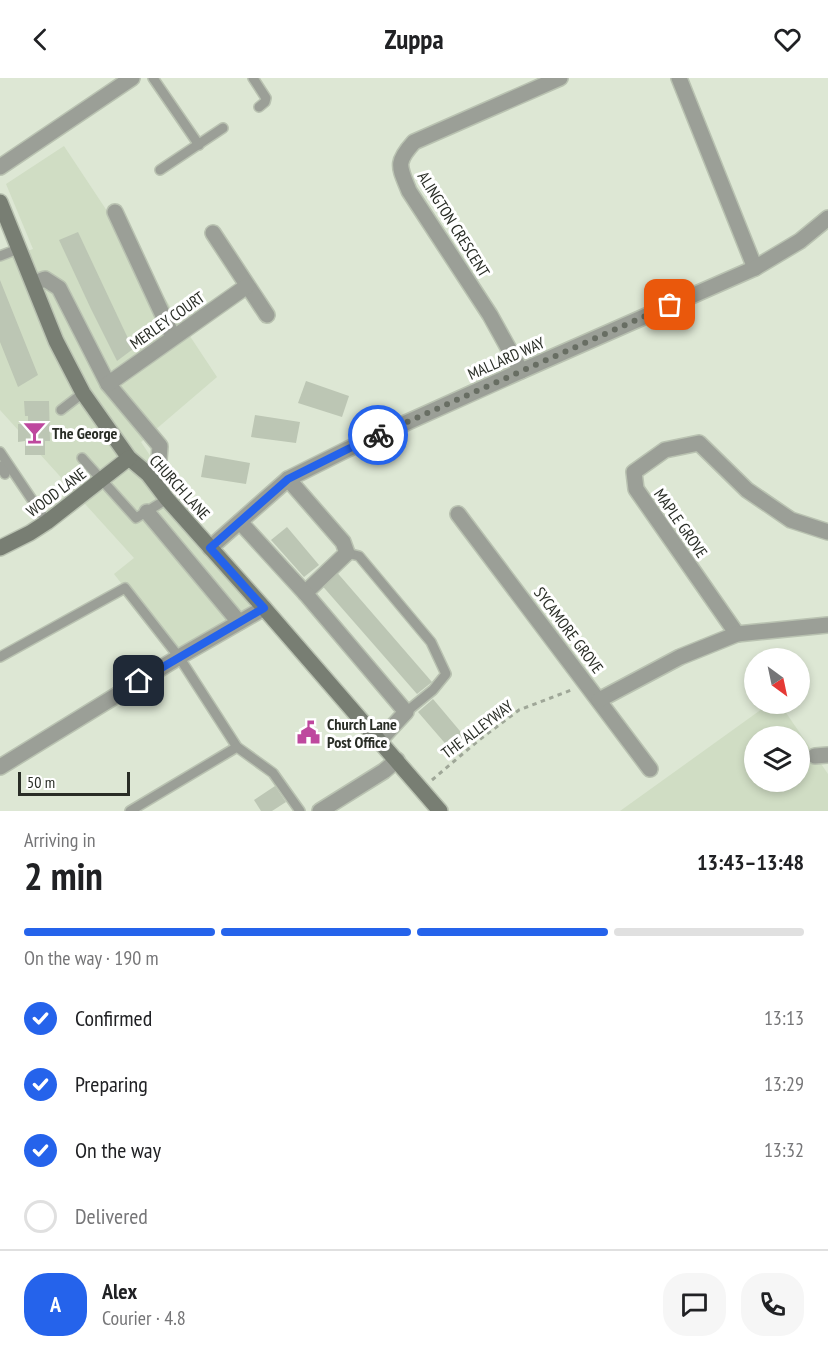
<!DOCTYPE html>
<html lang="en">
<head>
<meta charset="utf-8">
<style>
	:root { --surface:#fff; --page:#f6f6f6; --text:#202124; --muted:#757577; --line:#e0e0e0; --accent:#2563eb }
	body { margin:0; font-family:"PT Sans Narrow",sans-serif; background:var(--page); color:var(--text); height:100vh; display:flex; flex-direction:column; font-size:22px; white-space:nowrap }
	* { box-sizing:border-box; margin:0 }
	p { font-size:20px; color:var(--muted) }
	.icon { flex:none; width:33px; height:33px; fill:none; stroke:currentColor; stroke-width:2; stroke-linecap:round; stroke-linejoin:round }
	.map { position:relative; height:733px; overflow:hidden }
	.panel { display:flex; flex-direction:column; background:var(--surface); flex:1 }
	.panel>* { flex:none }
	.needle { width:39px; rotate:147deg }
	.buttons { position:absolute; left:744px; top:570px; display:grid; gap:12px }
	.buttons a { display:grid; place-items:center; width:66px; height:66px; border-radius:50%; background:var(--surface); box-shadow:0 3px 9px #0003; font-size:30px }
	.scale { position:absolute; left:18px; bottom:15px; width:112px; box-sizing:border-box; padding-left:6px; border:3px solid #292d26; border-top:0; font-size:16px; line-height:21px; white-space:nowrap; color:#292d26; -webkit-text-stroke:4px #fff; paint-order:stroke }
	.pin { position:absolute; display:grid; place-items:center; width:51px; height:51px; color:#fff; margin:-26px; border-radius:12px; box-shadow:0 3px 9px #0006 }
	.courier { position:absolute; display:grid; place-items:center; width:60px; height:60px; margin:-30px; border:4px solid #2563eb; border-radius:50%; background:#fff; color:#222; box-shadow:0 2px 8px #0007 }
	.summary em { font-style:normal; font-weight:700 }
	.summary div { display:flex; flex-direction:column-reverse }
	.summary { display:flex; align-items:center; justify-content:space-between; height:102px; padding:0 24px }
	h1 { font-size:39px; font-weight:700; line-height:45px }
	.bar { display:grid; grid-template-columns:repeat(4,1fr); gap:9px 6px; align-content:center; height:72px; padding:0 24px }
	.bar i { height:8px; border-radius:4px; background:var(--line) }
	.bar .on { background:var(--accent) }
	.bar p { grid-column:span 4 }
	.line { display:flex; align-items:center; gap:15px; padding:0 24px; border-top:2px solid var(--line) }
	.line div { flex:1 }
	.round { display:grid; place-items:center; flex:none; width:63px; height:63px; border-radius:24px; background:var(--page) }
	ol { padding:0 24px; list-style:none }
	li { display:flex; align-items:center; gap:18px; height:66px }
	li p { margin-inline-start:auto }
	li .icon { padding:6px; border-radius:50%; background:var(--accent); color:#fff; stroke-width:4 }
	li:last-child { color:var(--muted) }
	li i { width:33px; height:33px; border:3px solid var(--line); border-radius:50% }
	header { display:flex; justify-content:space-between; align-items:center; height:78px; padding:0 24px; background:var(--surface); font-size:27px; font-weight:700 }
	.map>svg:first-child { display:block }
</style>
</head>
<body>
<header><svg class="icon" aria-label="back" viewBox="0 0 24 24"><path d="M15 5l-7 7 7 7"/></svg>Zuppa<svg class="icon" aria-label="heart" viewBox="0 0 24 24"><path d="M12 20l-8-8c-3-5 5-10 8-4 3-6 11-1 8 4z"/></svg></header>
<div class="map">
<svg width="828" height="733" viewBox="0 0 828 733">
	<rect width="100%" height="100%" fill="#dde7d4"/>
	<g fill="#d0ddc4" fill-rule="evenodd">
		<path d="M64,68L217,299L141,364L251,529L179,579L114,496L134,480L0,332V182L33,171L6,106Z"/>
		<path d="M769,626H780L828,696V733H620ZM754,658H800V704H754Z"/>
	</g>
	<g fill="#bcc6b4">
		<path d="M78,154L133,271L117,283L91,231L59,162Z"/>
		<path d="M0,202L38,297L18,309L0,264Z"/>
		<path d="M306,303L349,318L342,339L298,325Z"/>
		<path d="M24,323H49L50,363H45V377H25V363L18,364V346H28V338H25Z"/>
		<path d="M255,337L300,344L296,365L251,359Z"/>
		<path d="M205,377L250,385L246,406L201,399Z"/>
		<path d="M287,449L319,487L304,499L271,462Z"/>
		<path d="M334,491L432,604L417,616L319,504Z"/>
		<path d="M433,621L465,659L450,671L418,634Z"/>
		<path d="M275,708L286,724L272,733H261L254,722Z"/>
	</g>
	<g fill="none" stroke-linecap="round" stroke-linejoin="round">
		<defs>
			<g id="lane">
				<path d="M153,0L199,67"/>
				<path d="M253,0L266,20L265,24L259,29"/>
				<path d="M160,92L223,50"/>
				<path d="M0,178L18,171"/>
				<path d="M61,332L83,315"/>
				<path d="M0,374L47,444"/>
				<path d="M82,380L136,440L167,421"/>
				<path d="M0,388L5,396"/>
				<path d="M347,475L359,478L431,564L446,596L433,612L406,634"/>
				<path d="M0,579L125,510L179,579L237,669L273,695L300,733"/>
				<path d="M130,733L237,669"/>
			</g>
			<g id="street">
				<path d="M679,0L755,190"/>
				<path d="M0,89L132,0"/>
				<path d="M115,134L173,259"/>
				<path d="M213,155L267,237"/>
				<path d="M34,205L45,201L59,210L108,306L160,368L159,382L148,396"/>
				<path d="M521,293L490,237L409,113C399,88 395,85 414,64L560,0"/>
				<path d="M108,306L247,208"/>
				<path d="M288,401L343,464L347,475L305,515"/>
				<path d="M147,434L239,544"/>
				<path d="M458,436L650,691"/>
				<path d="M240,444L305,515L406,634L380,662"/>
				<path d="M210,470L288,401L348,371L521,293L755,190L800,163L828,140"/>
				<path d="M737,556L636,411L634,394L665,372L699,365L747,412L791,442L828,454"/>
				<path d="M599,622L680,579L737,556L828,547"/>
				<path d="M815,678L828,677"/>
				<path d="M0,689L179,579L264,530"/>
				<path d="M320,733L384,693L397,682"/>
			</g>
			<g id="secondary">
				<path d="M0,124L56,263L83,315L129,380L148,396L167,421L264,530L440,733"/>
				<path d="M0,470L30,455L47,444L129,380"/>
			</g>
		</defs>
		<use href="#lane" stroke="#b9c2b1" stroke-width="12"/>
		<use href="#street" stroke="#b9c2b1" stroke-width="18"/>
		<use href="#secondary" stroke="#b9c2b1" stroke-width="18"/>
		<path stroke="#9fa798" stroke-width="3" stroke-dasharray="4.5 4.5" stroke-linecap="butt" d="M432,702L479,662L519,632L574,611"/>
		<use href="#lane" stroke="#9b9f97" stroke-width="9"/>
		<use href="#street" stroke="#9b9f97" stroke-width="15"/>
		<use href="#secondary" stroke="#787e73" stroke-width="15"/>
	</g>
	<g fill="none" stroke-linecap="round" stroke-linejoin="round">
		<path stroke="#686e63" stroke-width="6" stroke-dasharray="0 10.8" d="M378,357L670,227"/>
		<path stroke="#2563eb" stroke-width="8" d="M139,603L264,530L210,470L288,401L348,371L378,357"/>
	</g>
	<defs>
		<symbol id="bar-bare" viewBox="-9 -9 18 18"><path d="M-6-5H6L.8 .8V4.5H3.5V6h-7V4.5H-.8V.8Z" fill="#be489e" stroke="#fff" stroke-width="2.5" paint-order="stroke"/></symbol>
		<symbol id="civic-bare" viewBox="-9 -9 18 18"><path d="M-.6-6.5H3V-4.5H.6V-3L4-1V1h2V6H-6V1h2V-1L-.6-3ZM-1.2 2.5V6h2.4V2.5Z" fill="#be489e" stroke="#fff" stroke-width="2.5" paint-order="stroke"/></symbol>
	</defs>
	<g fill-rule="evenodd">
		<use href="#bar-bare" x="18" y="338" width="33" height="33"/>
		<use href="#civic-bare" x="292" y="638" width="33" height="33"/>
	</g>
	<g text-anchor="middle" dominant-baseline="central" stroke-width="6" stroke-linejoin="round" paint-order="stroke">
		<g font-size="16" fill="#292d26" stroke="#fff">
			<text transform="translate(454 146) rotate(58)">ALINGTON CRESCENT</text>
			<text transform="translate(167 242) rotate(-35)">MERLEY COURT</text>
			<text transform="translate(506 280) rotate(-24)">MALLARD WAY</text>
			<text transform="translate(180 409) rotate(48)">CHURCH LANE</text>
			<text transform="translate(56 414) rotate(-37)">WOOD LANE</text>
			<text transform="translate(681 445) rotate(55)">MAPLE GROVE</text>
			<text transform="translate(569 552) rotate(53)">SYCAMORE GROVE</text>
			<text transform="translate(477 651) rotate(-37)">THE ALLEYWAY</text>
		</g>
		<g font-size="16" font-weight="bold" fill="#292d26" stroke="#fff" text-anchor="start">
			<text x="52" y="355">The George</text>
			<text x="327" y="646">Church Lane<tspan x="327" dy="18">Post Office</tspan></text>
		</g>
	</g>
</svg>
<div class="buttons">
<a><svg class="needle" viewBox="-14 -14 28 28"><path d="M0-13l5 13h-10z" fill="#e53935"/><path d="M0 13l5-13h-10z" fill="#757577"/></svg></a>
<a><svg class="icon" aria-label="layers" viewBox="0 0 24 24"><path d="M12 4l9 5-9 5-9-5zM3 14l9 5 9-5"/></svg></a>
</div>
<div class="scale">50 m</div>
<div class="pin" style="left:670px;top:227px;background:#ea580c"><svg class="icon" aria-label="bag" viewBox="0 0 24 24"><path d="M5 8h14l-1 12H6zM9 8a3 3 0 0 1 6 0"/></svg></div>
<div class="pin" style="left:139px;top:603px;background:#1f2937"><svg class="icon" aria-label="home" viewBox="0 0 24 24"><path d="M3 11l9-7 9 7M6 9v11h12V9"/></svg></div>
<div class="courier" style="left:378px;top:357px"><svg class="icon" aria-label="bike" viewBox="0 0 24 24"><circle cx="6" cy="16" r="4"/><circle cx="18" cy="16" r="4"/><path d="M6 16l4-8h5l3 8M10 8l3 8H6M13 5h3"/></svg></div>
</div>
<section class="panel">
<div class="summary"><div><h1>2 min</h1><p>Arriving in</p></div><em>13:43–13:48</em></div>
<div class="bar"><i class="on"></i><i class="on"></i><i class="on"></i><i></i><p>On the way · 190 m</p></div>
<ol>
<li><svg class="icon" aria-label="check" viewBox="0 0 24 24"><path d="M5 12l5 5 9-10"/></svg>Confirmed<p>13:13</p></li>
<li><svg class="icon" aria-label="check" viewBox="0 0 24 24"><path d="M5 12l5 5 9-10"/></svg>Preparing<p>13:29</p></li>
<li><svg class="icon" aria-label="check" viewBox="0 0 24 24"><path d="M5 12l5 5 9-10"/></svg>On the way<p>13:32</p></li>
<li><i></i>Delivered</li>
</ol>
<div class="line" style="height:108px"><b class="round" style="background:var(--accent);color:#fff">A</b><div><b>Alex</b><p>Courier · 4.8</p></div><a class="round"><svg class="icon" aria-label="chat" viewBox="0 0 24 24"><path d="M4 5h16v11H9l-5 4z"/></svg></a><a class="round"><svg class="icon" aria-label="phone" viewBox="0 0 24 24"><path d="M5 4h4l2 5-3 2q2 4 5 5l2-3 5 2v4C11 20 4 13 5 4z"/></svg></a></div>
</section>
</body>
</html>
